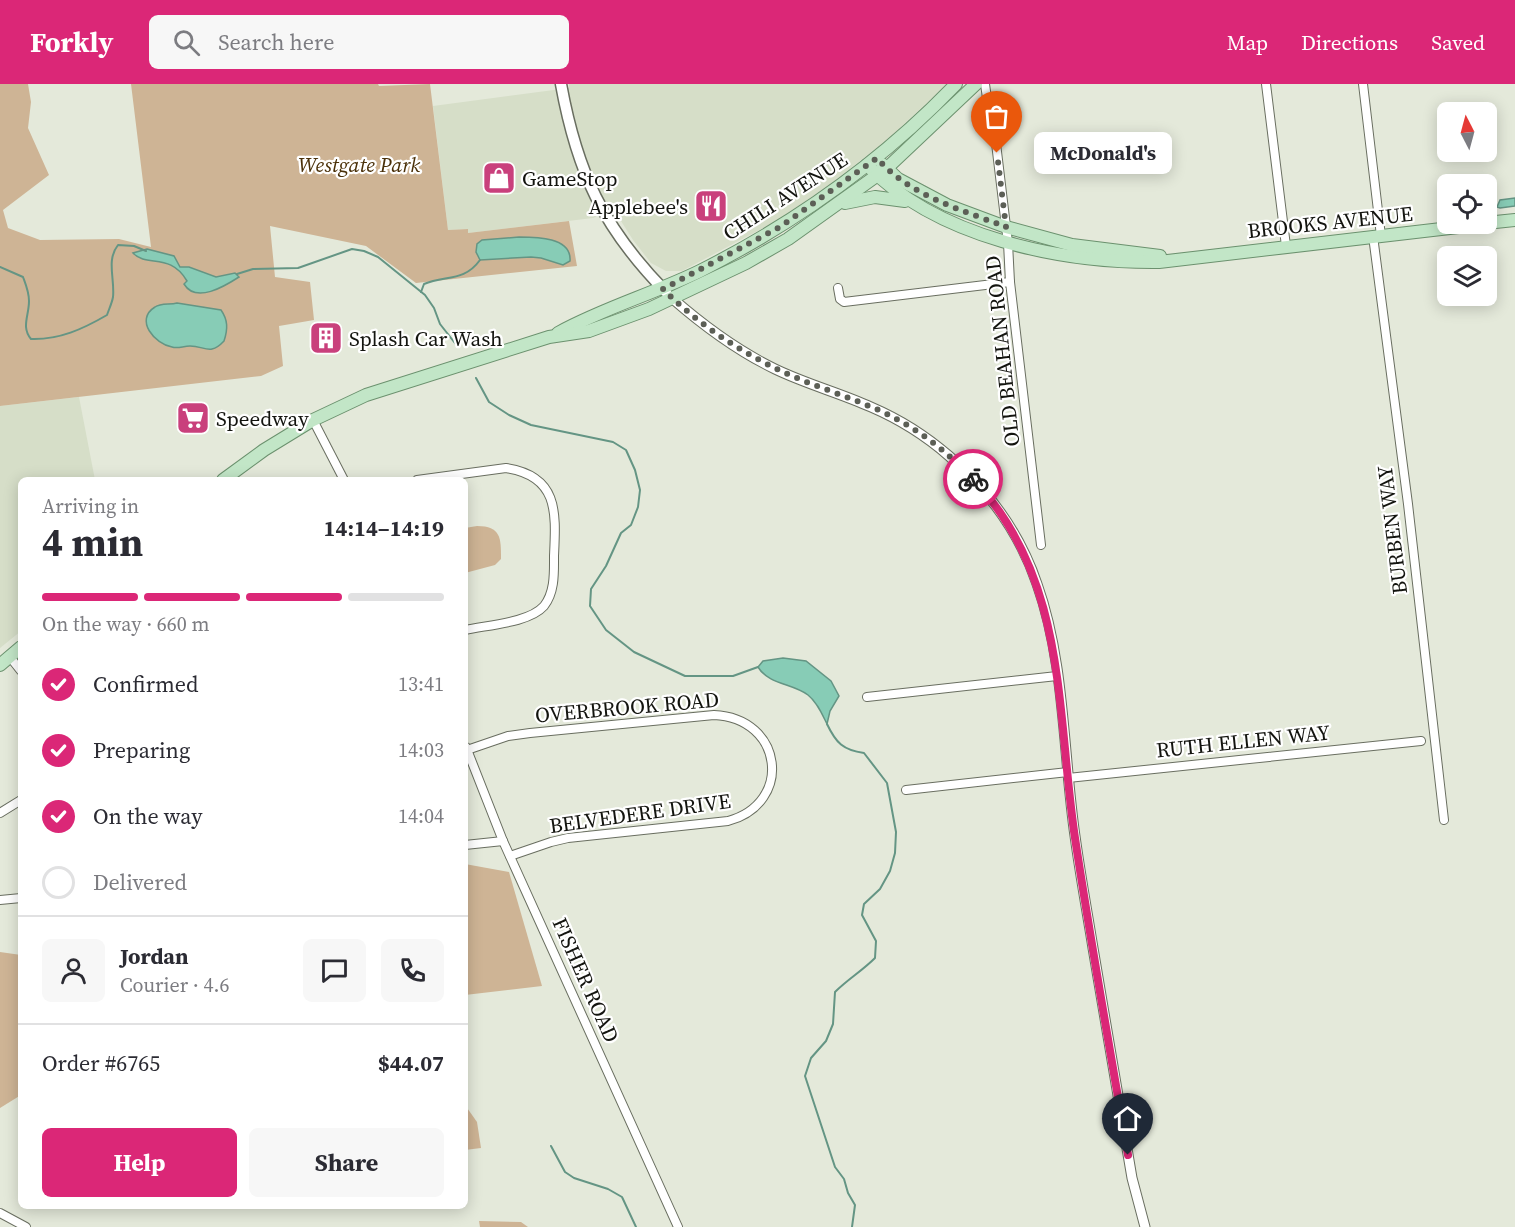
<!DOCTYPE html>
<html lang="en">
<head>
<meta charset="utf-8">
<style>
	:root { --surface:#fff; --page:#f7f7f7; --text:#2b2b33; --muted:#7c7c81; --line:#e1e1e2; --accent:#db2777 }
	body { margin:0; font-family:"Source Serif 4",serif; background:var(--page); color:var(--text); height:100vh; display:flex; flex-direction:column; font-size:22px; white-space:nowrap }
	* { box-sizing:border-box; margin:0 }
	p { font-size:20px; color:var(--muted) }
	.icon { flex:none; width:33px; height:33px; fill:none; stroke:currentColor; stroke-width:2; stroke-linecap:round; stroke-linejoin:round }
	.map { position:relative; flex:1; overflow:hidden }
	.drawer { position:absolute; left:18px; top:393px; width:450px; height:732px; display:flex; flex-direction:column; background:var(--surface); border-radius:9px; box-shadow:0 3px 15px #0003 }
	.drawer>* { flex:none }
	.needle { width:39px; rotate:354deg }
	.controls { position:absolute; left:1437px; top:18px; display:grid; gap:12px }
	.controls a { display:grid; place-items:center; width:60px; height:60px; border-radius:9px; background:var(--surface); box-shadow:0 3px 15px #0003; font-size:30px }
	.pin { position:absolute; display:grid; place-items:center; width:51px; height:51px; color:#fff; margin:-62px -26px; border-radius:50% 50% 50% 0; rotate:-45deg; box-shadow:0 0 6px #0007 }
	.pin .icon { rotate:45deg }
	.courier { position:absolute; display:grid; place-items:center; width:60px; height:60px; margin:-30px; border:4px solid #db2777; border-radius:50%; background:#fff; color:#222; box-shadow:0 2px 8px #0007 }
	.bubble { position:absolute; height:42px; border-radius:9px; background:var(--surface); box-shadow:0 3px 15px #0003; font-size:20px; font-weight:700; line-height:42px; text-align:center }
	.summary em { font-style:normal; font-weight:700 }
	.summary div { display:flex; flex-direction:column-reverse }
	.summary { display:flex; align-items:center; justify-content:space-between; height:102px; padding:0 24px }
	h1 { font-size:39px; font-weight:700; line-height:45px }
	.bar { display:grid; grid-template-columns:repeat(4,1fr); gap:9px 6px; align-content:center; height:72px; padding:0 24px }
	.bar i { height:8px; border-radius:4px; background:var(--line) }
	.bar .current { background:var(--accent) }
	.bar p { grid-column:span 4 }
	.line { display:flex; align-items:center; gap:15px; padding:0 24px; border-top:2px solid var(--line) }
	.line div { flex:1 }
	.round { display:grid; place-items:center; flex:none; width:63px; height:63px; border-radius:9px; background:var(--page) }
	ol { padding:0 24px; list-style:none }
	li { display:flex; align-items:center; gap:18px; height:66px }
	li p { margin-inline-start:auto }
	li .icon { padding:6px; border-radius:50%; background:var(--accent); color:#fff; stroke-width:4 }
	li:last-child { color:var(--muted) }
	li i { width:33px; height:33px; border:3px solid var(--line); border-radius:50% }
	.button { display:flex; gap:12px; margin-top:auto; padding:12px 24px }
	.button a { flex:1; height:69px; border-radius:9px; background:var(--accent); color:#fff; font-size:24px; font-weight:700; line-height:69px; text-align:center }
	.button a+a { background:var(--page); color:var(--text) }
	header { display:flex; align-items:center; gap:36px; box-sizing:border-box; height:84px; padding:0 30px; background:var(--accent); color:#fff }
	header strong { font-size:28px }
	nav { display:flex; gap:33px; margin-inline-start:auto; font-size:21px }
	.search { width:420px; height:54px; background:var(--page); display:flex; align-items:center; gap:15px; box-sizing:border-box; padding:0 21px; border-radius:9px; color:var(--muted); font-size:22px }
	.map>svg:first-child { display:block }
</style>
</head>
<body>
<header>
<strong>Forkly</strong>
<div class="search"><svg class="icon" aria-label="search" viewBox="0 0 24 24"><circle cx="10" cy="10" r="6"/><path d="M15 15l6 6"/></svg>Search here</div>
<nav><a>Map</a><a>Directions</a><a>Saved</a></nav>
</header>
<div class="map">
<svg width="1515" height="1143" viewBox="0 0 1515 1143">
	<rect width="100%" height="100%" fill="#e4e9da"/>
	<g fill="#d6dec8">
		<path d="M569,0H947L887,56L833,98L780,135L682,187H666L651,179L633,156L614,126L593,134L468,149L467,145L448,146L433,22L569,4Z"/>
		<path d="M79,313L95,396H21V547L0,564V322Z"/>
	</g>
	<g fill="#ceb495">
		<path d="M0,0H28L31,18L28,44L49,91L3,126L8,144L40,156L119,155L151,163L131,0H378L379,2L430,0L448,146L468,145V149L569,137L577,182L416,199L366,162L270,142L275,193L310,198L314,236L279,242L283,282L261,292L0,322Z"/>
		<path d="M477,442C501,442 501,454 501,475L495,481L465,489V444Z"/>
		<path d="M465,780L509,788L542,902L465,911Z"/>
		<path d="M0,868L21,871V1011L0,1024Z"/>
		<path d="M465,1021L477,1038L481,1064L465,1066Z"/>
		<path d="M479,1137L521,1138L528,1143H480Z"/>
	</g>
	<g fill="#87ccb6" stroke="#649584" stroke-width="1.5">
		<path d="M1515,114V122L1500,124L1497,123L1500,116Z"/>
		<path d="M519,153C536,153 572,153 570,177L563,181L541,174L531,173L480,176L476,168L477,160L482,156Z"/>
		<path d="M147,165L174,172L180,183H189L216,193L235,189L239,193C225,202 196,220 184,200L187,197C170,168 147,184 133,169Z"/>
		<path d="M177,219L221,226C228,236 228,245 224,257C210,272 205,262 190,262C183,262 178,265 172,263C155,260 134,236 155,223C161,219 170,221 177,219Z"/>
		<path d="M783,574L806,577L831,597L839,612L830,627L827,640C822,630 817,618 808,611C792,599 769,601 758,583L763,577Z"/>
	</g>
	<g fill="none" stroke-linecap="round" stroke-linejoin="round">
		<g stroke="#649584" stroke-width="2">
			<path d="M0,183L23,193C26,201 29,208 29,217C29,232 21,243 31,255C59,256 83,245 107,231C109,225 112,219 113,213C115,195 106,176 118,161L134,162L146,167"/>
			<path d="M237,190L253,185L298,184L352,165L364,167L378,173L425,211L434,224L440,240L458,263"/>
			<path d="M421,208L424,200C446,191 464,198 480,176"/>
			<path d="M476,294L489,318L509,331L531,341L613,358L626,366L635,386L640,406L638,423L631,441L621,449L606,482L591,505L590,522L606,546L634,568L685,592H733L758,583"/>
			<path d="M827,640C836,659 843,666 864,669L887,699L896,748L895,769L890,787L880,805L864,820L862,831L876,857L875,874C862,887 848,895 835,908L833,940L826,957L811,974L805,992L835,1083L844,1095L848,1109L855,1121L852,1143"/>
			<path d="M551,1062L565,1088L574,1094L608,1105L622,1113L636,1143"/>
		</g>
		<defs>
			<g id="minor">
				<path d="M985,0L991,43L995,51L1008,159L1010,198L1041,461"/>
				<path d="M1266,0L1286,162"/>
				<path d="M1363,0L1381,152"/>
				<path d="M1373,152L1408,420L1444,736"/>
				<path d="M838,204L840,215L844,218L1010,198"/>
				<path d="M313,336L344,396"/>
				<path d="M417,396L506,384C559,392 556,429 554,472C554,489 555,508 544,522C529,539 487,541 465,546"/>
				<path d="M10,573L21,587"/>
				<path d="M867,613L1057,592"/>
				<path d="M466,663L503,757L678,1143"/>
				<path d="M467,666L508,652L530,649L714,631C783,634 794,719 728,737L568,754L551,758L510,772"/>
				<path d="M1068,694L1421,657"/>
				<path d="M906,706L1068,688"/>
				<path d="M0,729L21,716"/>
				<path d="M465,761L503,757"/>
				<path d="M0,816L21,814"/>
				<path d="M0,1129L26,1143"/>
			</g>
			<path id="tertiary" d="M673,215C704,242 738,267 775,285C806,300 840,309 871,323C899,335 926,352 949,372C988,406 1020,450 1037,500C1065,578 1063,670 1075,752C1080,789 1087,827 1093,864C1106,941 1119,1017 1132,1094L1145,1143"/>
			<path id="secondary" d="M561,0C577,88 603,144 666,208"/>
			<g id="primary">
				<path d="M882,80L898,95L947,121L1006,143L1072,161L1160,172"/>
				<path d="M867,81C937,154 1062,179 1159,178L1484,140"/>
				<path d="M845,119L875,113L905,117"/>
				<path d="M1486,139L1515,136"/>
				<path d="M558,249C603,224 653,210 700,187C795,139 882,77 956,0"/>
				<path d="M223,396L264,366L313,336L366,311L549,253L589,247L649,225L746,179L788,155L886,85L976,0"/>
				<path d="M0,581L21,563"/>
			</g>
		</defs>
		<use href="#minor" stroke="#696e60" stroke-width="10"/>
		<use href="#tertiary" stroke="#696e60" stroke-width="11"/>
		<use href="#secondary" stroke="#696e60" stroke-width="13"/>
		<use href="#primary" stroke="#6b916e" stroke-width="14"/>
		<use href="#minor" stroke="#fff" stroke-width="8"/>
		<use href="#tertiary" stroke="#fff" stroke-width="9"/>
		<use href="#secondary" stroke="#fff" stroke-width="10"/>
		<use href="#primary" stroke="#c2e6c7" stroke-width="12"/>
	</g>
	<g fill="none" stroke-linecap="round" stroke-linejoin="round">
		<path stroke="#5c5f56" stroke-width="6" stroke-dasharray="0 10.8" d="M973,395C944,364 909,338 869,322C838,309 805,299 775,284C734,264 695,237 663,205L780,143L877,74C908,111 962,126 1006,143L997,69"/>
		<path stroke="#db2777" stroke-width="8" d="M973,395C1068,495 1056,628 1075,754C1091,860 1110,966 1128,1071"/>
	</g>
	<defs>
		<symbol id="shop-square" viewBox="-11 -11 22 22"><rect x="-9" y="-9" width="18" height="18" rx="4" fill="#c9407c" stroke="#fff"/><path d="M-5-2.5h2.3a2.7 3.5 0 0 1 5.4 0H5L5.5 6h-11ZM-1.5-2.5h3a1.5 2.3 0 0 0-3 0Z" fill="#fff"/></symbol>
		<symbol id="restaurant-square" viewBox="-11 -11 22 22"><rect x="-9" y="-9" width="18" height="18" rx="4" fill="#c9407c" stroke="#fff"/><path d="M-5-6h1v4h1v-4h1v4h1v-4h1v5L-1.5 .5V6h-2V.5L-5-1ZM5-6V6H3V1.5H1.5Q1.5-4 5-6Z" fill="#fff"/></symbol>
		<symbol id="building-square" viewBox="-11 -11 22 22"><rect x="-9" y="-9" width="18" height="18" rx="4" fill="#c9407c" stroke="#fff"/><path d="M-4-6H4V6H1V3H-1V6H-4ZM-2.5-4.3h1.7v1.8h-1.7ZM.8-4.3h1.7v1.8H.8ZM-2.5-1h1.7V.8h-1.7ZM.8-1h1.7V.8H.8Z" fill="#fff"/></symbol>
		<symbol id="supermarket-square" viewBox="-11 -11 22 22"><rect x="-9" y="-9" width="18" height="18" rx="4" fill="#c9407c" stroke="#fff"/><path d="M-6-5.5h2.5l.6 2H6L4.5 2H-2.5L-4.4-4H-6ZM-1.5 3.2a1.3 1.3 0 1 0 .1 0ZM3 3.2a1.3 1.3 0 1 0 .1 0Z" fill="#fff"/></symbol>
	</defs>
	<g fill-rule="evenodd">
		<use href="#shop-square" x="480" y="75" width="38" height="38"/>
		<use href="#restaurant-square" x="692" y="103" width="38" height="38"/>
		<use href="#building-square" x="307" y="235" width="38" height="38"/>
		<use href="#supermarket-square" x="174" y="315" width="38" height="38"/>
	</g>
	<g text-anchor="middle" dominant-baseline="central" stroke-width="4.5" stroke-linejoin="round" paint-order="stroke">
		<g font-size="21" font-style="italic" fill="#492f07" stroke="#fff">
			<text x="359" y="80">Westgate Park</text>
		</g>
		<g font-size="21" fill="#13140f" stroke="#fff" text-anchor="start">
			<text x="522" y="94">GameStop</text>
			<text x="688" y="122" text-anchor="end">Applebee's</text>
			<text x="349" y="254">Splash Car Wash</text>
			<text x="216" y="334">Speedway</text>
		</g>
		<g font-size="21" fill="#13140f" stroke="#fff">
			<text transform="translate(785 112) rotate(-33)">CHILI AVENUE</text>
			<text transform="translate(1330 138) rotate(-6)">BROOKS AVENUE</text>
			<text transform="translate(1002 267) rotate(-96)">OLD BEAHAN ROAD</text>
			<text transform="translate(1392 446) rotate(-97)">BURBEN WAY</text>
			<text transform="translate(627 623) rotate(-5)">OVERBROOK ROAD</text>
			<text transform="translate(1243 657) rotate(-6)">RUTH ELLEN WAY</text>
			<text transform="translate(640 729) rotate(-8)">BELVEDERE DRIVE</text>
			<text transform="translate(586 896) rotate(66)">FISHER ROAD</text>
		</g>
	</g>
</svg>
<div class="controls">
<a><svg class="needle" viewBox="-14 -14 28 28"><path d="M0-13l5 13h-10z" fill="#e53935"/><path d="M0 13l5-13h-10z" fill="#7c7c81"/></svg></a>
<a><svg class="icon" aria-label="locate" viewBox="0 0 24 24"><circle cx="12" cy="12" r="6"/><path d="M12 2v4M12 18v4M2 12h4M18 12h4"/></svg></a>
<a><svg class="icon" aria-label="layers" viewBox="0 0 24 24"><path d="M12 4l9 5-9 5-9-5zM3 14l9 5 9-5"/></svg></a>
</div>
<div class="pin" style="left:997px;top:69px;background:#ea580c"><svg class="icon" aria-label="bag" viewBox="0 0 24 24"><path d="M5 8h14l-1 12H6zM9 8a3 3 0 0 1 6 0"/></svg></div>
<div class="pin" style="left:1128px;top:1071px;background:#1f2937"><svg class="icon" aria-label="home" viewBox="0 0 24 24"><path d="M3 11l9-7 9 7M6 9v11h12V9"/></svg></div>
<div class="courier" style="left:973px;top:395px"><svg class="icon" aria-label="bike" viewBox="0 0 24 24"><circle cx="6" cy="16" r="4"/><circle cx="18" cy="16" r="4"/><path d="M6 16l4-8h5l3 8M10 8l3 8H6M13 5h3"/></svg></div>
<div class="bubble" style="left:1034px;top:48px;width:138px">McDonald's</div>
<section class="drawer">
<div class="summary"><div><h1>4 min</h1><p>Arriving in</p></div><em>14:14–14:19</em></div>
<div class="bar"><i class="current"></i><i class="current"></i><i class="current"></i><i></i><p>On the way · 660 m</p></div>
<ol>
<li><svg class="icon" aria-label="check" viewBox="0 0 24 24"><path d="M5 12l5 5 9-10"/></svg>Confirmed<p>13:41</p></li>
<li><svg class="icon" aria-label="check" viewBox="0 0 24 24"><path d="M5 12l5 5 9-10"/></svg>Preparing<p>14:03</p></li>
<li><svg class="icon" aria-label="check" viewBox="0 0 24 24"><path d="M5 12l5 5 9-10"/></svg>On the way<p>14:04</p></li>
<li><i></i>Delivered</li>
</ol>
<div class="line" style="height:108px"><a class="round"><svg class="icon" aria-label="person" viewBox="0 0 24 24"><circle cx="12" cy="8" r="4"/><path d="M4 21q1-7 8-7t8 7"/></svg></a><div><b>Jordan</b><p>Courier · 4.6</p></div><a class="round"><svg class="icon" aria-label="chat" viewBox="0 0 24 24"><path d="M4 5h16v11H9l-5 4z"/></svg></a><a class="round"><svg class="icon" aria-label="phone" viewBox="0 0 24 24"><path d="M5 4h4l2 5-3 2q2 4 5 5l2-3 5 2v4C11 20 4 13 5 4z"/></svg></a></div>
<div class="line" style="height:78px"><div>Order #6765</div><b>$44.07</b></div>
<div class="button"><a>Help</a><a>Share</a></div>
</section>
</div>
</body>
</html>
